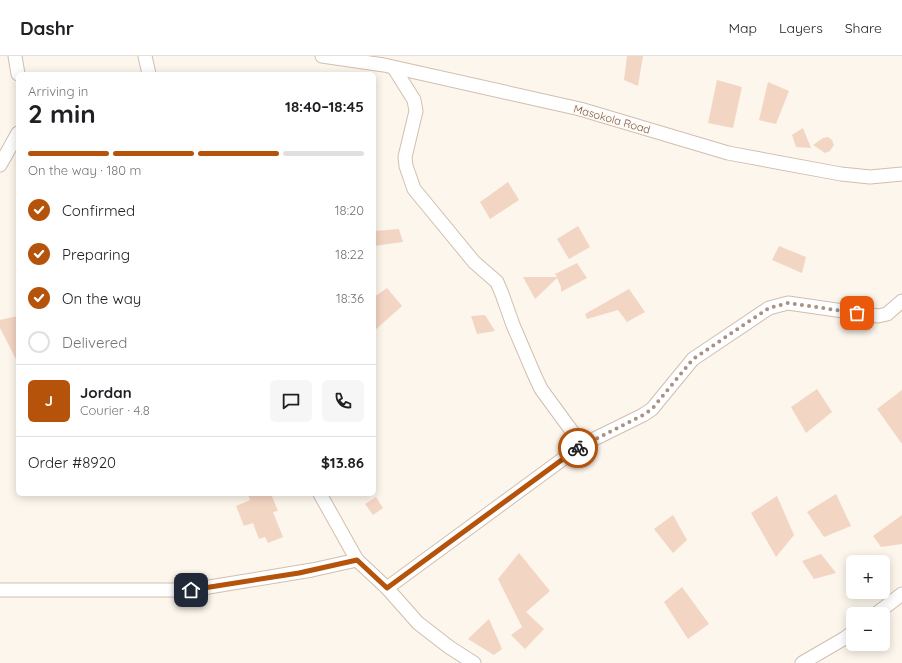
<!DOCTYPE html>
<html lang="en">
<head>
<meta charset="utf-8">
<style>
	:root { --surface:#fff; --page:#f6f6f6; --text:#202124; --muted:#757577; --line:#e0e0e0; --accent:#b45309 }
	body { margin:0; font-family:Quicksand,sans-serif; background:var(--page); color:var(--text); height:100vh; display:flex; flex-direction:column; font-size:15px; white-space:nowrap }
	* { box-sizing:border-box; margin:0 }
	p { font-size:13px; color:var(--muted) }
	.icon { flex:none; width:22px; height:22px; fill:none; stroke:currentColor; stroke-width:2; stroke-linecap:round; stroke-linejoin:round }
	.map { position:relative; flex:1; overflow:hidden }
	.sheet { position:absolute; left:16px; top:16px; width:360px; height:424px; display:flex; flex-direction:column; background:var(--surface); border-radius:6px; box-shadow:0 2px 10px #0003 }
	.sheet>* { flex:none }
	.buttons { position:absolute; left:846px; top:499px; display:grid; gap:8px }
	.buttons a { display:grid; place-items:center; width:44px; height:44px; border-radius:6px; background:var(--surface); box-shadow:0 2px 10px #0003; font-size:20px }
	.pin { position:absolute; display:grid; place-items:center; width:34px; height:34px; color:#fff; margin:-17px; border-radius:8px; box-shadow:0 2px 6px #0006 }
	.courier { position:absolute; display:grid; place-items:center; width:40px; height:40px; margin:-20px; border:3px solid #b45309; border-radius:50%; background:#fff; color:#222; box-shadow:0 1px 5px #0007 }
	.head em { font-style:normal; font-weight:700 }
	.head div { display:flex; flex-direction:column-reverse }
	.head { display:flex; align-items:center; justify-content:space-between; height:68px; padding:0 12px }
	h1 { font-size:26px; font-weight:700; line-height:30px }
	.bar { display:grid; grid-template-columns:repeat(4,1fr); gap:6px 4px; align-content:center; height:48px; padding:0 12px }
	.bar i { height:5px; border-radius:3px; background:var(--line) }
	.bar .on { background:var(--accent) }
	.bar p { grid-column:span 4 }
	.line { display:flex; align-items:center; gap:10px; padding:0 12px; border-top:1px solid var(--line) }
	.line div { flex:1 }
	.round { display:grid; place-items:center; flex:none; width:42px; height:42px; border-radius:6px; background:var(--page) }
	ol { padding:0 12px; list-style:none }
	li { display:flex; align-items:center; gap:12px; height:44px }
	li p { margin-inline-start:auto }
	li .icon { padding:4px; border-radius:50%; background:var(--accent); color:#fff; stroke-width:4 }
	li:last-child { color:var(--muted) }
	li i { width:22px; height:22px; border:2px solid var(--line); border-radius:50% }
	header { display:flex; align-items:center; gap:24px; box-sizing:border-box; height:56px; padding:0 20px; background:var(--surface); border-bottom:1px solid var(--line) }
	header strong { font-size:19px }
	nav { display:flex; gap:22px; margin-inline-start:auto; font-size:14px }
	.map>svg:first-child { display:block }
</style>
</head>
<body>
<header>
<strong>Dashr</strong>
<nav><a>Map</a><a>Layers</a><a>Share</a></nav>
</header>
<div class="map">
<svg width="902" height="607" viewBox="0 0 902 607">
	<rect width="100%" height="100%" fill="#fdf6ec"/>
	<g fill="#f3d5c3">
		<path d="M627,0H643L638,30L624,24Z"/>
		<path d="M717,24L742,31L733,72L708,67Z"/>
		<path d="M768,26L789,35L776,68L759,64Z"/>
		<path d="M803,72L811,92L796,91L792,79Z"/>
		<path d="M828,81L832,84L834,89L830,95L825,97L813,89L823,82Z"/>
		<path d="M508,126L519,144L490,163L480,146Z"/>
		<path d="M578,170L590,191L569,203L557,183Z"/>
		<path d="M399,173L403,186L374,190V175Z"/>
		<path d="M779,190L806,201L802,217L772,204Z"/>
		<path d="M577,207L587,222L561,236V231L557,222L535,243L523,221H557L555,218Z"/>
		<path d="M387,232L402,250L374,275V241Z"/>
		<path d="M629,233L645,256L627,266L618,254L587,263L585,258Z"/>
		<path d="M485,259L495,275L477,278L471,260Z"/>
		<path d="M18,260V307L0,272V264Z"/>
		<path d="M817,333L832,356L806,377L791,351Z"/>
		<path d="M902,334V388L877,353Z"/>
		<path d="M248,438H271L278,455L273,456L283,481L268,487L265,481L259,483L253,467L244,470L236,450L250,444Z"/>
		<path d="M836,438L851,470L824,481L807,456Z"/>
		<path d="M777,440L794,479L776,501L751,457Z"/>
		<path d="M376,441L383,452L373,459L365,448Z"/>
		<path d="M673,459L687,484L673,497L654,473Z"/>
		<path d="M902,459V488L881,491L873,480Z"/>
		<path d="M519,497L550,535L526,556L544,573L525,593L511,579L522,571L498,523Z"/>
		<path d="M821,498L836,517L814,523L802,505Z"/>
		<path d="M682,531L709,568L688,583L664,546Z"/>
		<path d="M489,563L502,593L494,599L468,583Z"/>
	</g>
	<g fill="none" stroke-linecap="round" stroke-linejoin="round">
		<defs>
			<g id="street">
				<path d="M15,0L18,18"/>
				<path d="M145,0L149,18"/>
				<path d="M322,0L384,9L580,53L728,97L841,118L870,121L902,118"/>
				<path d="M394,12L414,44L416,55L405,101L406,110L414,133L474,206L497,226L502,238L513,269L534,318L541,333L582,389"/>
				<path d="M0,109L18,77"/>
				<path d="M320,438L357,504L387,532L418,567L449,591L474,607"/>
				<path d="M387,532L582,389L643,359L652,353L661,342L693,303L769,252L788,247L878,260L887,258L902,245"/>
				<path d="M0,534H191L312,514L357,504"/>
				<path d="M876,558L902,538"/>
				<path d="M802,607L845,582L853,576"/>
			</g>
		</defs>
		<use href="#street" stroke="#d1beb0" stroke-width="15"/>
		<use href="#street" stroke="#fff" stroke-width="13"/>
	</g>
	<g fill="none" stroke-linecap="round" stroke-linejoin="round">
		<path stroke="#a89285" stroke-width="4" stroke-dasharray="0 7.2" d="M578,392L643,359L652,353L661,342L693,303L769,252L788,247L857,257"/>
		<path stroke="#b45309" stroke-width="5" d="M191,534L299,517L357,504L387,532L578,392"/>
	</g>
	<g text-anchor="middle" dominant-baseline="central" stroke-width="3" stroke-linejoin="round" paint-order="stroke">
		<g font-size="11" fill="#7a5c4d" stroke="#fffaf3">
			<text transform="translate(612 63) rotate(16)">Masokola Road</text>
		</g>
	</g>
</svg>
<div class="buttons">
<a>+</a>
<a>−</a>
</div>
<div class="pin" style="left:857px;top:257px;background:#ea580c"><svg class="icon" aria-label="bag" viewBox="0 0 24 24"><path d="M5 8h14l-1 12H6zM9 8a3 3 0 0 1 6 0"/></svg></div>
<div class="pin" style="left:191px;top:534px;background:#1f2937"><svg class="icon" aria-label="home" viewBox="0 0 24 24"><path d="M3 11l9-7 9 7M6 9v11h12V9"/></svg></div>
<div class="courier" style="left:578px;top:392px"><svg class="icon" aria-label="bike" viewBox="0 0 24 24"><circle cx="6" cy="16" r="4"/><circle cx="18" cy="16" r="4"/><path d="M6 16l4-8h5l3 8M10 8l3 8H6M13 5h3"/></svg></div>
<section class="sheet">
<div class="head"><div><h1>2 min</h1><p>Arriving in</p></div><em>18:40–18:45</em></div>
<div class="bar"><i class="on"></i><i class="on"></i><i class="on"></i><i></i><p>On the way · 180 m</p></div>
<ol>
<li><svg class="icon" aria-label="check" viewBox="0 0 24 24"><path d="M5 12l5 5 9-10"/></svg>Confirmed<p>18:20</p></li>
<li><svg class="icon" aria-label="check" viewBox="0 0 24 24"><path d="M5 12l5 5 9-10"/></svg>Preparing<p>18:22</p></li>
<li><svg class="icon" aria-label="check" viewBox="0 0 24 24"><path d="M5 12l5 5 9-10"/></svg>On the way<p>18:36</p></li>
<li><i></i>Delivered</li>
</ol>
<div class="line" style="height:72px"><b class="round" style="background:var(--accent);color:#fff">J</b><div><b>Jordan</b><p>Courier · 4.8</p></div><a class="round"><svg class="icon" aria-label="chat" viewBox="0 0 24 24"><path d="M4 5h16v11H9l-5 4z"/></svg></a><a class="round"><svg class="icon" aria-label="phone" viewBox="0 0 24 24"><path d="M5 4h4l2 5-3 2q2 4 5 5l2-3 5 2v4C11 20 4 13 5 4z"/></svg></a></div>
<div class="line" style="height:52px"><div>Order #8920</div><b>$13.86</b></div>
</section>
</div>
</body>
</html>
